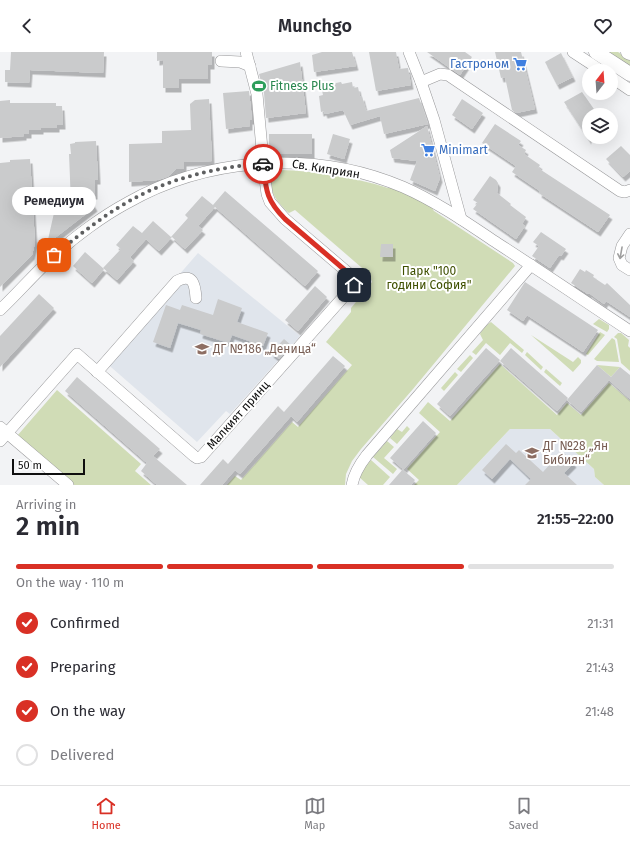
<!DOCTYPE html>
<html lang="en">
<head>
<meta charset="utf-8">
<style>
	:root { --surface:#fff; --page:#f2f2f3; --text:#2b2b33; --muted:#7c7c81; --line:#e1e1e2; --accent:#d93025 }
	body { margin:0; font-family:"Fira Sans",sans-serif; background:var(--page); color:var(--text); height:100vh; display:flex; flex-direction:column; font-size:15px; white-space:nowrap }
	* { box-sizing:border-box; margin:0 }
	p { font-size:13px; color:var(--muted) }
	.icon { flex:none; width:22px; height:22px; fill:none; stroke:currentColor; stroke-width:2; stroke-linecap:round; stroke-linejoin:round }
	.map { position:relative; height:433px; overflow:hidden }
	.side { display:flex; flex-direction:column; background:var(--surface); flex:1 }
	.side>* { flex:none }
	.needle { width:26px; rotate:17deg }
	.fabs { position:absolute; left:582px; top:12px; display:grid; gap:8px }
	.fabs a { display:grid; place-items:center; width:36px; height:36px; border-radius:50%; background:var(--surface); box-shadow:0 4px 16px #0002; font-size:20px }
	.scale { position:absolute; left:12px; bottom:10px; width:73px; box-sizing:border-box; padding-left:4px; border:2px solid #0f0f0f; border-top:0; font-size:11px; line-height:14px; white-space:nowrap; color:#0f0f0f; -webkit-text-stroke:3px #fff; paint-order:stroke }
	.pin { position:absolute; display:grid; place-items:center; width:34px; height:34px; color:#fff; margin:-17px; border-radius:8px; box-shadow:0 2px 6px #0006 }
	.courier { position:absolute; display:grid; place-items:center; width:40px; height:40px; margin:-20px; border:3px solid #d93025; border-radius:50%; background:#fff; color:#222; box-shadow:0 1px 5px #0007 }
	.bubble { position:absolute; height:28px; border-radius:14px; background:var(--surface); box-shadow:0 4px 16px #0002; font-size:13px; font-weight:600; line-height:28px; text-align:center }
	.overview em { font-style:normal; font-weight:600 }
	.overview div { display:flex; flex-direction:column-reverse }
	.overview { display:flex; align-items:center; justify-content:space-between; height:68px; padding:0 16px }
	h1 { font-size:26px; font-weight:600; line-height:30px }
	.bar { display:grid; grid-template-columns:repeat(4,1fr); gap:6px 4px; align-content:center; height:48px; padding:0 16px }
	.bar i { height:5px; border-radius:3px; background:var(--line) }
	.bar .on { background:var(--accent) }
	.bar p { grid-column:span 4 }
	ol { padding:0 16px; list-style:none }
	li { display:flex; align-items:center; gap:12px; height:44px }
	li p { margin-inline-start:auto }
	li .icon { padding:4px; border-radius:50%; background:var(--accent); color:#fff; stroke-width:4 }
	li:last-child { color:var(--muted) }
	li i { width:22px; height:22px; border:2px solid var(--line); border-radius:50% }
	header { display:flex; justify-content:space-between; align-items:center; height:52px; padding:0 16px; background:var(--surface); font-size:18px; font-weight:600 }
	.menu { display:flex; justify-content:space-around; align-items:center; height:56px; border-top:1px solid var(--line); background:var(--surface); font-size:11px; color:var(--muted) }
	.menu a { display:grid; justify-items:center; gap:2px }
	.menu .on { color:var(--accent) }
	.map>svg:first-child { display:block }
</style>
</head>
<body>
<header><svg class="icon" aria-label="back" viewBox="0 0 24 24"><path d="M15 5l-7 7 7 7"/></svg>Munchgo<svg class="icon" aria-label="heart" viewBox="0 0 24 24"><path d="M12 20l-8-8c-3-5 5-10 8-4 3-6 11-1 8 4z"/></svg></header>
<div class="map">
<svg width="630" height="433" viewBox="0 0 630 433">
	<defs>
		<filter id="shadow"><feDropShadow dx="2.5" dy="4.5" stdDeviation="0" flood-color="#0004"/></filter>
	</defs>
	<rect width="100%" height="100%" fill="#f2f3f5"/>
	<g fill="#e0e5ec">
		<path d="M198,201L300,284L230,362L226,359L197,390L104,309Z"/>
		<path d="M510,377H550L594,417L595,425L604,433H457Z"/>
	</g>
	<g fill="#d0dcb6">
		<path d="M608,0H618L630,8V15Z"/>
		<path d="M280,118C316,119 353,125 388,136L390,135C401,140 430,149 434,159L513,211L515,214L413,337L361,397L352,409L346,422L345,433H227L235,424L241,428L292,370L298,375L352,313L326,290L351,260V256L356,250V248L372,230L369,222L295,158L289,161C275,148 271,142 269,122L273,119Z"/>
		<path d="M599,267L609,273V277L607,280L593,272Z"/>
		<path d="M491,270L524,298L522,301L510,291L500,303L486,291L476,303L472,300L483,288L480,282C482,278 487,272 491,270Z"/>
		<path d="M600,280L605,283L588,303L586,302Z"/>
		<path d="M618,281H621L629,288L628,294L630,296V319L621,311L617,287L614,285Z"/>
		<path d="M531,283L573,310L578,305L581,308V311L573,320Z"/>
		<path d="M612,286L615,288L619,310L597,309L594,307Z"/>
		<path d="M527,300L543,315L541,318L525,303Z"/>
		<path d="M470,303L473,306L461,320L457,317Z"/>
		<path d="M500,312L557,363L567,351L581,363L609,331L630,349V433H604L595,425L594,417L550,377H510L457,433H414L419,428L407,417L440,380L419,361L428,350L450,369Z"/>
		<path d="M597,313L620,315L611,325Z"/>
		<path d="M546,317L562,331L560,334L544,320Z"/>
		<path d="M455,320L458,323L444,339L441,336Z"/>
		<path d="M57,338L141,412L135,419L151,433H74L17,384Z"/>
		<path d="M407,374L410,377L397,392L390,386L397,377L402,380Z"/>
		<path d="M387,389L394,395L384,406L397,417L393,422L373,405Z"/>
		<path d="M371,408L390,425L383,433H368L359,425L363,417Z"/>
	</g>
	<g fill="#cacbcc" filter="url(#shadow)">
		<path d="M11,0H104L103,21L30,18L29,31L5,30V18H10Z"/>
		<path d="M157,0H212V13H208V27H179V36H163V8L157,9Z"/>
		<path d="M322,0H352L356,14L314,20L312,3Z"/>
		<path d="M369,0H396L399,17L408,16L411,33L376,39Z"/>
		<path d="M427,0H465L472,5L460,23Z"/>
		<path d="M495,0H521L535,57L516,61L512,58L505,25L501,26Z"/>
		<path d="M561,1L573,25L557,33L545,10Z"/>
		<path d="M300,10L306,61L266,66L264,41L259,22Z"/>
		<path d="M341,30L342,32L352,30L353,36L358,35L360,45L362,44L366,59L419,46L428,72L384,82L380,64L350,73L343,58L325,62L324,59L321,60L319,44L323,43L321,34Z"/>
		<path d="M249,39L252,68H250V74L226,77L223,41Z"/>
		<path d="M582,40L598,63H589V88L564,50Z"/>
		<path d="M209,47L212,109L184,110V117H176L168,125L157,128L129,130V92L162,91V79L191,78L190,52L195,48Z"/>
		<path d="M462,47L483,61L472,77L452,63Z"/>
		<path d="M10,48V51H56V54H62L63,73H57V76H41V78H29V82H24V84L0,86V49Z"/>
		<path d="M495,72L521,89L518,93L526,98L524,102L540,113L538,116L610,163L598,180L539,141L540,139L512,120L516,114L482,91Z"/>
		<path d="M427,74L440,126L435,139L410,128L417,109L392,106L390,98Z"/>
		<rect x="269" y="82" width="43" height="20"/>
		<path d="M333,82L350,87L344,107L327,102Z"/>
		<path d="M96,89L98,128H95V143H88L95,155L47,192L56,152H71L69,102H71L70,92L75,91V90Z"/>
		<path d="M621,94L630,103V119L623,125L606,107Z"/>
		<path d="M30,107L35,191L32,203L0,235V111L10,110V108Z"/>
		<path d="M490,124L496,128L498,131L497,141L511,152L510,153L526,165L522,172L525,174L516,187L473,157L478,151L473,148Z"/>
		<path d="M225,139L318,219L305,234L215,155L198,174L203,178L185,197L172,185L159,199L146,187L130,205L134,209L117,228L103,216L121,197L116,193L133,174L142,181L153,169L171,185L188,166L185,163L202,144L213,153Z"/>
		<path d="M541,180L566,197L561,204L559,203L550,216L532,204L539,194L533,190Z"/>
		<path d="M381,192H393V205H380Z"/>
		<path d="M85,200L104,217L92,231L73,214Z"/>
		<path d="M580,217L585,220L586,218L594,223L593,225L605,233L607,231L630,253V265L606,249L604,252L589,241L588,242L571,231Z"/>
		<path d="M525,230L598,278L583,300L527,263L523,269L507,258Z"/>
		<path d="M315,234L327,245L298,279L285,268Z"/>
		<path d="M39,242L54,256L0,315V284Z"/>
		<path d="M218,247L242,256L237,270L268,281L263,294L232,283L229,291L200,282L201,278L178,271L170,296L153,290L166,253L180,258L182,253L213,263Z"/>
		<path d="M284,287L291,293L279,307L271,301Z"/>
		<path d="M486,296L500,308L450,364L437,352Z"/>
		<path d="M511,296L568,346L557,359L500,309Z"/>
		<path d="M333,304L345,314L297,370L291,364L240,422L235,418L222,433H200L223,407L228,412L278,354L284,360Z"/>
		<path d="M597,313L611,325L620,315L630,323V347L609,328L581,360L567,348Z"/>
		<path d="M77,325L160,397L153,404L187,433H157L141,419L147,411L65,339Z"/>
		<path d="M423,369L436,381L403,418L415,428L411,433H389L403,417L390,406Z"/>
		<path d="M506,392L516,401L519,398L543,420L562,399L574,411L564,421L577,433H525L531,427L510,407L492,427L482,418Z"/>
	</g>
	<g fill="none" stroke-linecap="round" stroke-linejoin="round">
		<defs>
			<g id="minor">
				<path d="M409,0L421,30L434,68L461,167"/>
				<path d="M573,0L602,19"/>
				<path d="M221,9L240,10L250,14"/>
				<path d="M611,25L630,38"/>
				<path d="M421,30L440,22L448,23L620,139L625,140L630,138"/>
				<path d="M630,182L622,194L619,206L622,213L630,218"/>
				<path d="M0,258C18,241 35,221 54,204C74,185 103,164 127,151C209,104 316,98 403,135C437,150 467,171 497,191C542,220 586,250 630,279"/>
				<path d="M97,320L177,229C193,221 195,232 196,246"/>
				<path d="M0,375L68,433"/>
				<path d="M0,389L77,302L194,404L197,406L201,405L354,233V229L353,225L285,167L270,150L267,142L264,119L257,42L246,0"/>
				<path d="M352,433C354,421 360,412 367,403L531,213"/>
			</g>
			<g id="major">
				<path d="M596,0L630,22"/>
				<path d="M628,0L630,1"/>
			</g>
		</defs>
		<use href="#minor" stroke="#979799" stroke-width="12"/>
		<use href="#major" stroke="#979799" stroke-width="15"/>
		<use href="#minor" stroke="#fff" stroke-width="11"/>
		<use href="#major" stroke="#fff" stroke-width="14"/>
	</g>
	<defs><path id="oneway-shaft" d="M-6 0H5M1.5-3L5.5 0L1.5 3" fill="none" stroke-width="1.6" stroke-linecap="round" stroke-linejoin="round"/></defs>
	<use stroke="#9f9f9f" href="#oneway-shaft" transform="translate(621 201) rotate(100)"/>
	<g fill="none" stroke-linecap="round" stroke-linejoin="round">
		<path stroke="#5e5f60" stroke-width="4" stroke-dasharray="0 7.2" d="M54,203C77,185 100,166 126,151C168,126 215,116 263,111V112"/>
		<path stroke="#d93025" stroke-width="5" d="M263,112C266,138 266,148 285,167L353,225L354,229V233"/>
	</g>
	<defs>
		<symbol id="supermarket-bare" viewBox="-9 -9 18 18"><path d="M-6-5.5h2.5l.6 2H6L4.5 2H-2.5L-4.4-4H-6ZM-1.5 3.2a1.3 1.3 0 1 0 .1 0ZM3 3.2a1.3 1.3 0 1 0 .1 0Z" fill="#3f7fe0" stroke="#fff" stroke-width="2.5" paint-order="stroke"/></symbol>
		<symbol id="stadium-bare" viewBox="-9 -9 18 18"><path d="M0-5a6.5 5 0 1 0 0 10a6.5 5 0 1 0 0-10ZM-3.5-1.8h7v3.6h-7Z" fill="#2e9e5b" stroke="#fff" stroke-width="2.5" paint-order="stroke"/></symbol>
		<symbol id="school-bare" viewBox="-9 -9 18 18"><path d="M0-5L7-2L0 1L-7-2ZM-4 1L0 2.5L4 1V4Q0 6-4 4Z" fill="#8d6e63" stroke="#fff" stroke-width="2.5" paint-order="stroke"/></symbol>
	</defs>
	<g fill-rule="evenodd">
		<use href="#supermarket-bare" x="510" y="2" width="20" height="20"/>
		<use href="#stadium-bare" x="249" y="24" width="20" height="20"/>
		<use href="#supermarket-bare" x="418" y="88" width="20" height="20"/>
		<use href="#school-bare" x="192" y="287" width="20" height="20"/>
		<use href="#school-bare" x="522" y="391" width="20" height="20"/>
	</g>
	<g text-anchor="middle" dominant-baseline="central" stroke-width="4" stroke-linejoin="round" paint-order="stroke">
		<g font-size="12" fill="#366cbe" stroke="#fff" text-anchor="end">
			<text x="509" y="12">Гастроном</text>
			<text x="439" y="98" text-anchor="start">Minimart</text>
		</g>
		<g font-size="12" fill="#27864d" stroke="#fff" text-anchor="start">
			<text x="270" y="34">Fitness Plus</text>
		</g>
		<g font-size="12" fill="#0f0f0f" stroke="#fff">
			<text transform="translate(326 117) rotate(9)">Св. Киприян</text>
			<text transform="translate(238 363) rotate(-48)">Малкият принц</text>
		</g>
		<g font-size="12" fill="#3f5000" stroke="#fff">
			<text x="429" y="219">Парк "100<tspan x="429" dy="14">години София"</tspan></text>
		</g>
		<g font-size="12" fill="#785e54" stroke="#fff" text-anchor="start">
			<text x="213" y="297">ДГ №186 „Деница“</text>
			<text x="543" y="394">ДГ №28 „Ян<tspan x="543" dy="14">Бибиян“</tspan></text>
		</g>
	</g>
</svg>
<div class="fabs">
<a><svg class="needle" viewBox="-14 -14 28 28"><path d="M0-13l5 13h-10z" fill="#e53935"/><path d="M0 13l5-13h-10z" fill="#7c7c81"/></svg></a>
<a><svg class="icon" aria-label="layers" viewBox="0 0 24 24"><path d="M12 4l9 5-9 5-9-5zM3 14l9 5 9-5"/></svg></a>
</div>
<div class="scale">50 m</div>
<div class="pin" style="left:54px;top:203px;background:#ea580c"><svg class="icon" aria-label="bag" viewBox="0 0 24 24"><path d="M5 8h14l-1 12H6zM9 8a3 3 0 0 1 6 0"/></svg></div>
<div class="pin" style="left:354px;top:233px;background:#1f2937"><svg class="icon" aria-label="home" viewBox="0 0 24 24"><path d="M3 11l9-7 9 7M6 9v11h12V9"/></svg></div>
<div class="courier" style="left:263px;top:112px"><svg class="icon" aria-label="car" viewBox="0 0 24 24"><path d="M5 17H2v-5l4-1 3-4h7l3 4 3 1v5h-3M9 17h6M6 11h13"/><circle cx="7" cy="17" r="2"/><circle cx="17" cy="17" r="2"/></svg></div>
<div class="bubble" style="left:12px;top:135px;width:84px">Ремедиум</div>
</div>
<section class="side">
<div class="overview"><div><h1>2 min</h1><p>Arriving in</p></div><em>21:55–22:00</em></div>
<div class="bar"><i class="on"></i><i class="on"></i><i class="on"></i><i></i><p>On the way · 110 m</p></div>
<ol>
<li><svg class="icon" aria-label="check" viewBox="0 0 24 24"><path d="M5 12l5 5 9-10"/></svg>Confirmed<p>21:31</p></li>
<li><svg class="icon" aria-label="check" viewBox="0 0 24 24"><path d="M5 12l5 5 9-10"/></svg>Preparing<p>21:43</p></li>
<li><svg class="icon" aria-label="check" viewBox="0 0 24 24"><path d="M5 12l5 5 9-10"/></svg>On the way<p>21:48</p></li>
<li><i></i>Delivered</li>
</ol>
</section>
<nav class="menu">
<a class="on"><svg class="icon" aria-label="home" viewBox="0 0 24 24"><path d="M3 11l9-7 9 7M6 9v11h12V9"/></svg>Home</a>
<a><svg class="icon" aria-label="map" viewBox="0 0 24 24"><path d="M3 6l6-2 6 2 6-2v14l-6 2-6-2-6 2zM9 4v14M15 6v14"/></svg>Map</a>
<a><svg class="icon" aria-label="saved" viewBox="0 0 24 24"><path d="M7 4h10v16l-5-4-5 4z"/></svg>Saved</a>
</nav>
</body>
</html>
